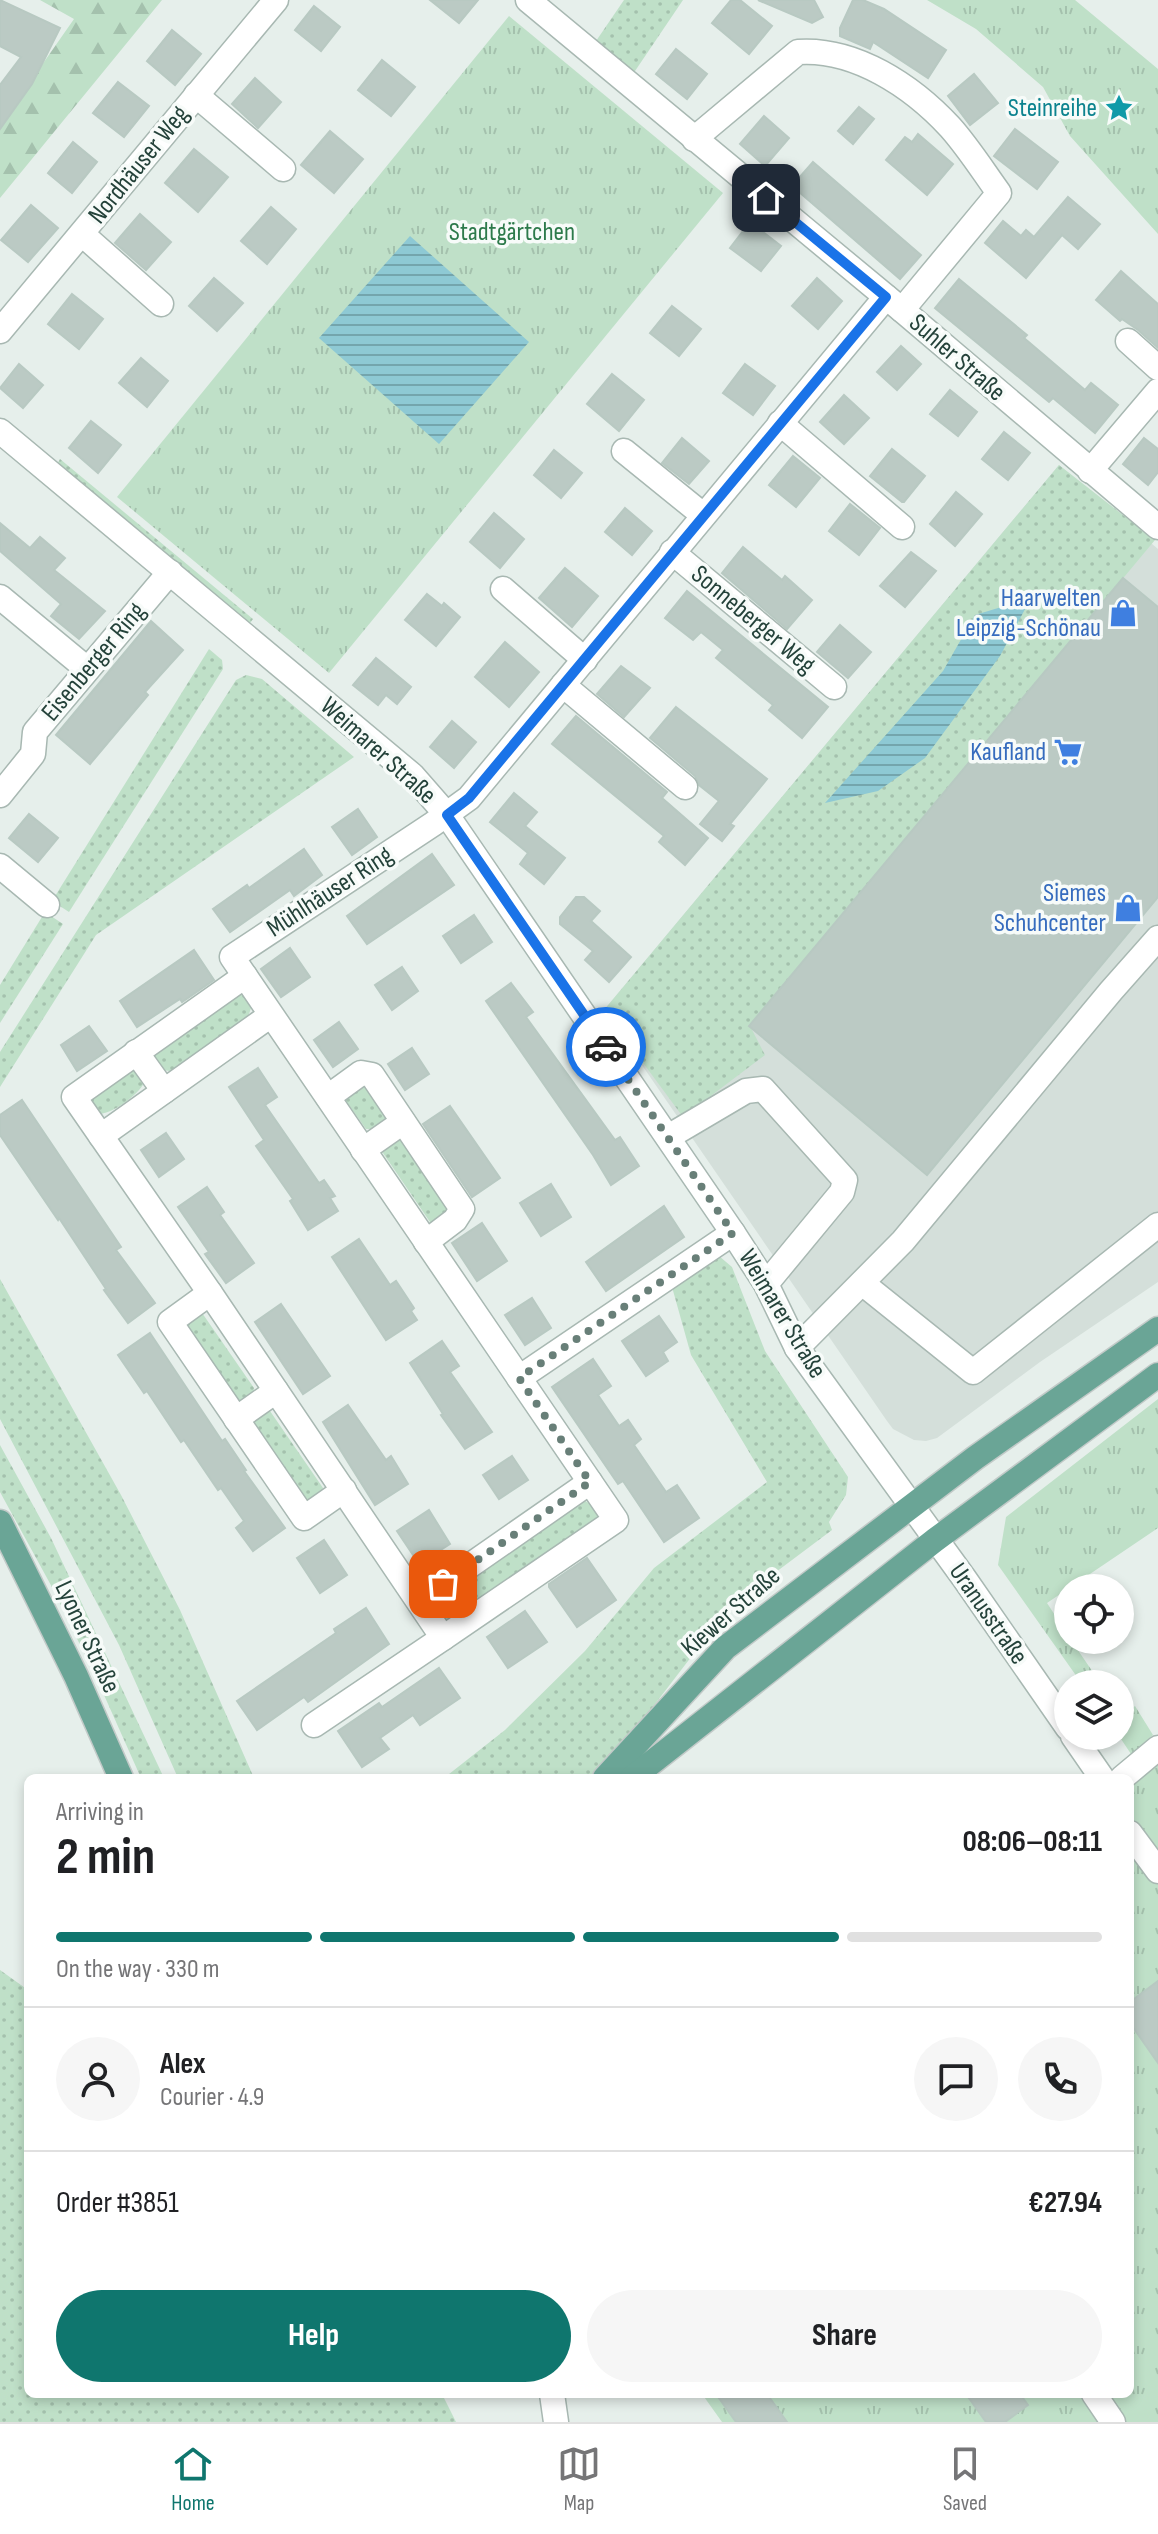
<!DOCTYPE html>
<html lang="en">
<head>
<meta charset="utf-8">
<style>
	:root { --surface:#fff; --page:#f6f6f6; --text:#202124; --muted:#757577; --line:#e0e0e0; --accent:#0f766e }
	body { margin:0; font-family:"Sofia Sans Condensed",sans-serif; background:var(--page); color:var(--text); height:100vh; display:flex; flex-direction:column; font-size:30px; white-space:nowrap }
	* { box-sizing:border-box; margin:0 }
	p { font-size:26px; color:var(--muted) }
	.icon { flex:none; width:44px; height:44px; fill:none; stroke:currentColor; stroke-width:2; stroke-linecap:round; stroke-linejoin:round }
	.map { position:relative; flex:1; overflow:hidden }
	.details { position:absolute; left:24px; top:1774px; width:1110px; height:624px; display:flex; flex-direction:column; background:var(--surface); border-radius:12px; box-shadow:0 4px 12px #0003 }
	.details>* { flex:none }
	.fabs { position:absolute; left:1054px; top:1574px; display:grid; gap:16px }
	.fabs a { display:grid; place-items:center; width:80px; height:80px; border-radius:50%; background:var(--surface); box-shadow:0 4px 12px #0003; font-size:40px }
	.pin { position:absolute; display:grid; place-items:center; width:68px; height:68px; color:#fff; margin:-34px; border-radius:16px; box-shadow:0 4px 12px #0006 }
	.courier { position:absolute; display:grid; place-items:center; width:80px; height:80px; margin:-40px; border:6px solid #1a73e8; border-radius:50%; background:#fff; color:#222; box-shadow:0 2px 10px #0007 }
	.summary em { font-style:normal; font-weight:700 }
	.summary div { display:flex; flex-direction:column-reverse }
	.summary { display:flex; align-items:center; justify-content:space-between; height:136px; padding:0 32px }
	h1 { font-size:52px; font-weight:700; line-height:60px }
	.bar { display:grid; grid-template-columns:repeat(4,1fr); gap:12px 8px; align-content:center; height:96px; padding:0 32px }
	.bar i { height:10px; border-radius:6px; background:var(--line) }
	.bar .active { background:var(--accent) }
	.bar p { grid-column:span 4 }
	.line { display:flex; align-items:center; gap:20px; padding:0 32px; border-top:2px solid var(--line) }
	.line div { flex:1 }
	.round { display:grid; place-items:center; flex:none; width:84px; height:84px; border-radius:42px; background:var(--page) }
	.cta { display:flex; gap:16px; margin-top:auto; padding:16px 32px }
	.cta a { flex:1; height:92px; border-radius:48px; background:var(--accent); color:#fff; font-size:32px; font-weight:700; line-height:92px; text-align:center }
	.cta a+a { background:var(--page); color:var(--text) }
	.tabs { display:flex; justify-content:space-around; align-items:center; height:112px; border-top:2px solid var(--line); background:var(--surface); font-size:22px; color:var(--muted) }
	.tabs a { display:grid; justify-items:center; gap:4px }
	.tabs .active { color:var(--accent) }
	.map>svg:first-child { display:block }
</style>
</head>
<body>
<div class="map">
<svg width="1158" height="2422" viewBox="0 0 1158 2422">
	<defs>
		<pattern id="grass-dots" width="8" height="8" patternUnits="userSpaceOnUse" patternTransform="scale(2)"><rect width="8" height="8" fill="#bfe0c8"/><path d="M2 2h.1M6 6h.1" fill="none" stroke="#a4c1ad" stroke-width="1.8" stroke-linecap="round"/></pattern>
		<pattern id="forest-firs" width="22" height="20" patternUnits="userSpaceOnUse" patternTransform="scale(2)"><rect width="22" height="20" fill="#bfe0c8"/><path d="M5 1l3.5 6h-7zM16 11l3.5 6h-7z" fill="#a4c1ad"/></pattern>
		<pattern id="park-tufts" width="24" height="20" patternUnits="userSpaceOnUse" patternTransform="scale(2)"><rect width="24" height="20" fill="#bfe0c8"/><path d="M3 7l-1-3M5 7V3M7 7l1-3M15 17l-1-3M17 17v-4M19 17l1-3" fill="none" stroke="#a4c1ad"/></pattern>
		<pattern id="water-rules" width="6" height="5" patternUnits="userSpaceOnUse" patternTransform="scale(2)"><rect width="6" height="5" fill="#8ec9d4"/><path d="M0 2.5h6" fill="none" stroke="#74a5ad"/></pattern>
	</defs>
	<rect width="100%" height="100%" fill="#e6efeb"/>
	<path fill="#d4dfda" d="M1059,465L1158,549V1282L1040,1362L937,1438L926,1441L914,1440L893,1429L887,1421L604,1010Z"/>
	<g fill="url(#grass-dots)">
		<path d="M624,0H683L633,74L594,44Z"/>
		<path d="M60,459L253,619L247,627L56,466Z"/>
		<path d="M1059,465L1155,540L750,1026L765,1055L683,1117L604,1010Z"/>
		<path d="M209,649L222,660L223,669L69,912L52,901Z"/>
		<path d="M246,675L262,679L354,757L96,935L0,1087V1052L236,680Z"/>
		<path d="M45,912L63,924L0,1023V985Z"/>
		<path d="M237,992L242,994L251,1008L248,1017L170,1071L161,1070L151,1054Z"/>
		<path d="M134,1067L144,1083C138,1095 113,1113 100,1114L89,1099Z"/>
		<path d="M364,1083L387,1117L372,1129H366L346,1101V1097Z"/>
		<path d="M404,1136L452,1210L434,1223L430,1222L383,1153L384,1146Z"/>
		<path d="M719,1256L732,1267L765,1351L848,1477L846,1495L829,1522L832,1530L744,1596L721,1618L629,1738L588,1778H444L505,1730L585,1651L654,1568L767,1482L691,1355L672,1287Z"/>
		<path d="M0,1279L121,1495L180,1610L254,1778H178L119,1645L0,1419Z"/>
		<path d="M200,1310L254,1388L253,1394L239,1404L180,1328Z"/>
		<path d="M266,1410L270,1411L323,1488L322,1493L306,1504L250,1423Z"/>
		<path d="M0,1445L51,1538L164,1778H141L100,1686L53,1589L0,1492Z"/>
		<path d="M585,1501C594,1505 598,1513 598,1523L447,1621L439,1609L440,1599Z"/>
		<path d="M0,1970L28,1990V2394H442L456,2422H0Z"/>
	</g>
	<path fill="url(#forest-firs)" d="M40,0H162L0,198V125L74,19Z"/>
	<g fill="url(#park-tufts)">
		<path d="M927,0H1075L1158,69V234L1070,136L1043,87L976,29Z"/>
		<path d="M509,16L723,193L329,673L117,497Z"/>
		<path d="M1158,1399V1528L1047,1603L1068,1635V1640H1071L1101,1684H1082L998,1565L1006,1517Z"/>
		<path d="M1135,1706L1153,1735L1131,1754L1119,1736L1120,1712L1123,1715Z"/>
		<path d="M1158,1748V2422H722L702,2394H1130V1778Z"/>
	</g>
	<g fill="url(#water-rules)">
		<path d="M410,236L529,342L439,444L319,338Z"/>
		<path d="M1031,598L1000,656L925,758L878,791L825,803L943,671L975,615Z"/>
	</g>
	<g fill="#bbcac4" stroke="#b8c9c2" stroke-width="2">
		<path d="M0,0L60,28L32,84L0,129V85L21,57L0,46Z"/>
		<path d="M430,0H478L459,23Z"/>
		<path d="M731,0H740L772,26L749,54L712,23Z"/>
		<path d="M758,0H814L823,17L812,23Z"/>
		<path d="M853,0H863L884,9L946,50L928,78L873,42L870,49L840,36V28Z"/>
		<path d="M314,6L340,27L321,51L295,30Z"/>
		<path d="M172,30L201,54L175,85L147,61Z"/>
		<path d="M676,49L707,74L687,99L656,74Z"/>
		<path d="M382,60L415,87L391,116L358,90Z"/>
		<path d="M974,74L998,103L970,125L948,96Z"/>
		<path d="M255,78L281,102L258,128L232,104Z"/>
		<path d="M118,82L149,106L124,137L93,113Z"/>
		<path d="M859,107L874,119L853,144L838,131Z"/>
		<path d="M764,116L789,138L765,166L740,144Z"/>
		<path d="M1015,129L1058,162L1037,189L994,156Z"/>
		<path d="M330,131L363,159L334,193L301,165Z"/>
		<path d="M918,134L953,164L927,195L886,160L905,137L912,142Z"/>
		<path d="M73,142L97,162L72,193L48,173Z"/>
		<path d="M194,149L228,177L198,212L165,183Z"/>
		<path d="M813,162L921,255L900,279L792,186Z"/>
		<path d="M1068,197L1100,224L1078,249L1062,235L1026,278L985,243L1003,221L1021,236L1026,230L1034,237Z"/>
		<path d="M31,205L58,228L28,262L1,240Z"/>
		<path d="M271,207L296,229L267,264L241,241Z"/>
		<path d="M140,214L171,242L146,270L115,243Z"/>
		<path d="M750,222L781,246L761,271L730,248Z"/>
		<path d="M1121,271L1158,304V348L1138,330L1122,319L1120,321L1096,300Z"/>
		<path d="M214,278L243,303L217,331L189,306Z"/>
		<path d="M817,278L842,301L818,329L792,306Z"/>
		<path d="M959,279L1027,335L1024,338L1085,390L1091,383L1118,405L1095,433L1053,398L1049,402L935,308Z"/>
		<path d="M72,294L103,319L79,349L48,324Z"/>
		<path d="M672,306L701,329L679,356L650,333Z"/>
		<path d="M901,346L921,364L897,390L877,372Z"/>
		<path d="M141,358L168,381L147,407L119,383Z"/>
		<path d="M19,364L43,385L23,408L0,388Z"/>
		<path d="M745,364L775,386L753,415L723,393Z"/>
		<path d="M612,374L644,400L619,431L587,404Z"/>
		<path d="M950,390L977,412L958,436L930,414Z"/>
		<path d="M844,395L869,418L844,444L820,422Z"/>
		<path d="M91,421L121,445L98,473L69,448Z"/>
		<path d="M1004,432L1030,453L1008,480L982,459Z"/>
		<path d="M682,438L709,461L689,484L662,463Z"/>
		<path d="M1144,438L1158,449V472L1148,485L1123,464Z"/>
		<path d="M892,449L925,476L904,502H902L870,476Z"/>
		<path d="M554,450L582,473L561,498L534,475Z"/>
		<path d="M793,456L820,478L796,507L769,485Z"/>
		<path d="M956,492L982,514L955,546L930,524Z"/>
		<path d="M850,504L880,528L859,555L829,531Z"/>
		<path d="M625,508L652,531L632,555L605,532Z"/>
		<path d="M494,513L524,539L500,568L470,542Z"/>
		<path d="M0,523L30,548L40,537L65,558L54,570L105,611L79,639L51,616L61,604L0,551Z"/>
		<path d="M743,547L782,580L785,576L812,600L787,629L722,573Z"/>
		<path d="M911,552L936,571L905,607L880,586Z"/>
		<path d="M565,568L598,596L572,627L539,598Z"/>
		<path d="M1123,578L1158,607V897L927,1175L749,1026Z"/>
		<path d="M687,591L828,707L802,738L769,710L773,705L716,658L723,650L701,632L693,640L665,618Z"/>
		<path d="M427,594L442,606L444,603L460,617L436,646L405,620Z"/>
		<path d="M151,621L183,650L145,692L148,695L90,764L56,735Z"/>
		<path d="M840,625L871,652L848,678L817,652Z"/>
		<path d="M505,642L539,672L509,707L475,677Z"/>
		<path d="M376,658L411,687L397,704L386,695L378,705L353,685Z"/>
		<path d="M621,666L650,688L624,717L597,694Z"/>
		<path d="M676,707L767,779L730,824L734,826L722,841L700,824L719,801L699,785L695,776L650,738Z"/>
		<path d="M576,716L667,792L662,798L708,838L685,865L659,842L664,836L552,744Z"/>
		<path d="M452,721L476,742L454,768L430,747Z"/>
		<path d="M514,793L537,812L525,826L565,858L544,884L520,864L528,853L490,822Z"/>
		<path d="M358,809L377,837L352,855L332,827Z"/>
		<path d="M29,814L58,838L38,862L9,838Z"/>
		<path d="M304,849L322,875L294,896L290,890L230,932L213,909L247,885L249,888Z"/>
		<path d="M432,854L454,885L367,944L347,916Z"/>
		<path d="M576,897H584L600,911L591,921L631,957L609,982L585,960L593,951L560,924V917Z"/>
		<path d="M474,915L492,942L461,963L443,936Z"/>
		<path d="M290,948L310,977L281,997L261,969Z"/>
		<path d="M194,950L214,980L182,1002L180,999L137,1027L120,1001Z"/>
		<path d="M402,967L418,991L392,1010L375,985Z"/>
		<path d="M511,983L533,1012L526,1017L615,1140L620,1137L639,1166L611,1185L593,1155L486,1001Z"/>
		<path d="M339,1022L358,1049L333,1067L314,1040Z"/>
		<path d="M89,1026L107,1051L77,1071L61,1045Z"/>
		<path d="M412,1048L429,1074L405,1090L388,1064Z"/>
		<path d="M258,1068L277,1097L265,1105L319,1183L324,1180L335,1196L330,1198L338,1211L308,1230L290,1201L293,1199L256,1146L264,1140L229,1087Z"/>
		<path d="M22,1100L121,1247L116,1250L155,1303L128,1323L104,1290L106,1289L59,1218L58,1220L0,1135V1115Z"/>
		<path d="M450,1106L500,1178L472,1197L423,1124Z"/>
		<path d="M166,1133L184,1159L159,1177L141,1150Z"/>
		<path d="M551,1184L571,1217L541,1236L520,1203Z"/>
		<path d="M207,1187L224,1212L220,1215L254,1263L226,1283L205,1254L209,1252L178,1207Z"/>
		<path d="M664,1206L684,1237L606,1291L586,1262Z"/>
		<path d="M482,1223L507,1261L477,1281L452,1243Z"/>
		<path d="M359,1239L390,1285L396,1281L414,1308L411,1311L417,1320L386,1340L332,1257Z"/>
		<path d="M532,1298L551,1328L525,1345L505,1315Z"/>
		<path d="M281,1304L330,1376L303,1394L255,1322Z"/>
		<path d="M659,1316L677,1342L663,1352L668,1361L646,1376L622,1341Z"/>
		<path d="M150,1333L222,1441L225,1439L246,1470L244,1471L285,1528L253,1551L236,1528L244,1521L221,1488L218,1490L184,1440L181,1442L147,1391L144,1393L118,1355Z"/>
		<path d="M442,1341L459,1366L450,1372L492,1432L465,1449L441,1415L443,1414L410,1363Z"/>
		<path d="M593,1359L611,1386L598,1395L619,1426L628,1420L641,1439L634,1445L666,1492L677,1485L699,1518L664,1542L623,1481L618,1484L552,1387Z"/>
		<path d="M348,1405L386,1460L391,1456L408,1484L375,1505L323,1422Z"/>
		<path d="M512,1456L528,1480L499,1499L483,1475Z"/>
		<path d="M429,1510L450,1544L419,1564L397,1531Z"/>
		<path d="M324,1540L347,1575L320,1593L297,1558Z"/>
		<path d="M587,1558L616,1600L577,1627L549,1587V1584Z"/>
		<path d="M366,1608L389,1644L308,1702L304,1697L257,1730L237,1701L336,1633L334,1629Z"/>
		<path d="M525,1611L547,1642L508,1668L487,1637Z"/>
		<path d="M439,1668L460,1698L420,1725L413,1715L380,1738L389,1749L362,1767L338,1731L379,1703L382,1707Z"/>
		<path d="M1158,1981V2063L1130,2023V2002Z"/>
		<path d="M716,2394H767L787,2422H736Z"/>
		<path d="M966,2394H1020L1028,2405L1005,2422H986Z"/>
	</g>
	<g fill="none" stroke-linecap="round" stroke-linejoin="round">
		<defs>
			<g id="minor">
				<path d="M528,0L902,310L1158,527"/>
				<path d="M196,95L283,169"/>
				<path d="M694,139L798,52C855,48 912,86 950,127C968,147 983,171 999,193L902,310"/>
				<path d="M82,234L161,304"/>
				<path d="M0,331L276,0"/>
				<path d="M1128,341L1158,368"/>
				<path d="M780,423L902,527"/>
				<path d="M0,431L412,775L447,815L733,1233L766,1284L797,1348L964,1578L1068,1728"/>
				<path d="M624,451L703,515"/>
				<path d="M1090,471L1158,391"/>
				<path d="M672,552L834,687"/>
				<path d="M503,589L585,660"/>
				<path d="M0,597L87,669"/>
				<path d="M563,685L685,787"/>
				<path d="M0,795L33,754L35,732L170,572"/>
				<path d="M0,866L47,905"/>
				<path d="M271,1015L101,1136L210,1293L443,1638L616,1520C488,1332 360,1145 232,957L433,824L469,798L886,297"/>
				<path d="M136,1052L164,1091"/>
				<path d="M328,1097L361,1073L372,1075L462,1209L455,1220L426,1242"/>
				<path d="M101,1136L74,1097L245,976"/>
				<path d="M668,1137L746,1091L763,1089L845,1180L842,1192L766,1284"/>
				<path d="M363,1150L403,1122"/>
				<path d="M862,1283L973,1372L1158,1225"/>
				<path d="M210,1293L170,1322L304,1518L344,1490"/>
				<path d="M797,1348L903,1241L1111,991L1158,938"/>
				<path d="M519,1378L733,1233"/>
				<path d="M236,1419L276,1391"/>
				<path d="M419,1601L590,1482"/>
				<path d="M314,1725L443,1638"/>
				<path d="M1073,1736L1102,1778"/>
				<path d="M1122,1778L1158,1748"/>
				<path d="M1130,1833L1158,1871"/>
				<path d="M552,2394L556,2422"/>
				<path d="M1094,2394L1113,2422"/>
			</g>
			<g id="major">
				<path d="M0,1522L76,1676L121,1778"/>
				<path d="M605,1778L725,1648L975,1458L1158,1329"/>
				<path d="M632,1778L935,1540L1158,1375"/>
			</g>
		</defs>
		<use href="#minor" stroke="#a8b8b2" stroke-width="27"/>
		<use href="#major" stroke="#c2cac8" stroke-width="27"/>
		<use href="#minor" stroke="#fff" stroke-width="24"/>
		<use href="#major" stroke="#6aa596" stroke-width="24"/>
	</g>
	<g fill="none" stroke-linecap="round" stroke-linejoin="round">
		<path stroke="#687f78" stroke-width="8" stroke-dasharray="0 14.4" d="M443,1584L590,1482L519,1378L733,1233L606,1047"/>
		<path stroke="#1a73e8" stroke-width="10" d="M606,1047L447,815L469,798L886,297L766,198"/>
	</g>
	<defs>
		<symbol id="sight-bare" viewBox="-9 -9 18 18"><path d="M0-6L1.8-2.2L6-1.7L2.9 1.2L3.7 5.4L0 3.3L-3.7 5.4L-2.9 1.2L-6-1.7L-1.8-2.2Z" fill="#0f9aa8" stroke="#f7fbf9" stroke-width="2.5" paint-order="stroke"/></symbol>
		<symbol id="shop-bare" viewBox="-9 -9 18 18"><path d="M-5-2.5h2.3a2.7 3.5 0 0 1 5.4 0H5L5.5 6h-11ZM-1.5-2.5h3a1.5 2.3 0 0 0-3 0Z" fill="#3f7fe0" stroke="#f7fbf9" stroke-width="2.5" paint-order="stroke"/></symbol>
		<symbol id="supermarket-bare" viewBox="-9 -9 18 18"><path d="M-6-5.5h2.5l.6 2H6L4.5 2H-2.5L-4.4-4H-6ZM-1.5 3.2a1.3 1.3 0 1 0 .1 0ZM3 3.2a1.3 1.3 0 1 0 .1 0Z" fill="#3f7fe0" stroke="#f7fbf9" stroke-width="2.5" paint-order="stroke"/></symbol>
	</defs>
	<g fill-rule="evenodd">
		<use href="#sight-bare" x="1099" y="88" width="40" height="40"/>
		<use href="#shop-bare" x="1103" y="593" width="40" height="40"/>
		<use href="#supermarket-bare" x="1048" y="732" width="40" height="40"/>
		<use href="#shop-bare" x="1108" y="888" width="40" height="40"/>
	</g>
	<g text-anchor="middle" dominant-baseline="central" stroke-width="7" stroke-linejoin="round" paint-order="stroke">
		<g font-size="26" fill="#0d838f" stroke="#f7fbf9" text-anchor="end">
			<text x="1097" y="108">Steinreihe</text>
		</g>
		<g font-size="26" fill="#24423a" stroke="#f7fbf9">
			<text transform="translate(139 165) rotate(-51)">Nordhäuser Weg</text>
			<text transform="translate(957 358) rotate(41)">Suhler Straße</text>
			<text transform="translate(753 620) rotate(40)">Sonneberger Weg</text>
			<text transform="translate(94 662) rotate(-50)">Eisenberger Ring</text>
			<text transform="translate(378 751) rotate(42)">Weimarer Straße</text>
			<text transform="translate(330 892) rotate(-33)">Mühlhäuser Ring</text>
			<text transform="translate(782 1314) rotate(59)">Weimarer Straße</text>
			<text transform="translate(731 1612) rotate(-41)">Kiewer Straße</text>
			<text transform="translate(988 1614) rotate(55)">Uranusstraße</text>
			<text transform="translate(87 1637) rotate(65)">Lyoner Straße</text>
		</g>
		<g font-size="26" fill="#2d7a4b" stroke="#f7fbf9">
			<text x="512" y="232">Stadtgärtchen</text>
		</g>
		<g font-size="26" fill="#366cbe" stroke="#f7fbf9" text-anchor="end">
			<text x="1101" y="598">Haarwelten<tspan x="1101" dy="30">Leipzig-Schönau</tspan></text>
			<text x="1046" y="752">Kaufland</text>
			<text x="1106" y="893">Siemes<tspan x="1106" dy="30">Schuhcenter</tspan></text>
		</g>
	</g>
</svg>
<div class="fabs">
<a><svg class="icon" aria-label="locate" viewBox="0 0 24 24"><circle cx="12" cy="12" r="6"/><path d="M12 2v4M12 18v4M2 12h4M18 12h4"/></svg></a>
<a><svg class="icon" aria-label="layers" viewBox="0 0 24 24"><path d="M12 4l9 5-9 5-9-5zM3 14l9 5 9-5"/></svg></a>
</div>
<div class="pin" style="left:443px;top:1584px;background:#ea580c"><svg class="icon" aria-label="bag" viewBox="0 0 24 24"><path d="M5 8h14l-1 12H6zM9 8a3 3 0 0 1 6 0"/></svg></div>
<div class="pin" style="left:766px;top:198px;background:#1f2937"><svg class="icon" aria-label="home" viewBox="0 0 24 24"><path d="M3 11l9-7 9 7M6 9v11h12V9"/></svg></div>
<div class="courier" style="left:606px;top:1047px"><svg class="icon" aria-label="car" viewBox="0 0 24 24"><path d="M5 17H2v-5l4-1 3-4h7l3 4 3 1v5h-3M9 17h6M6 11h13"/><circle cx="7" cy="17" r="2"/><circle cx="17" cy="17" r="2"/></svg></div>
<section class="details">
<div class="summary"><div><h1>2 min</h1><p>Arriving in</p></div><em>08:06–08:11</em></div>
<div class="bar"><i class="active"></i><i class="active"></i><i class="active"></i><i></i><p>On the way · 330 m</p></div>
<div class="line" style="height:144px"><a class="round"><svg class="icon" aria-label="person" viewBox="0 0 24 24"><circle cx="12" cy="8" r="4"/><path d="M4 21q1-7 8-7t8 7"/></svg></a><div><b>Alex</b><p>Courier · 4.9</p></div><a class="round"><svg class="icon" aria-label="chat" viewBox="0 0 24 24"><path d="M4 5h16v11H9l-5 4z"/></svg></a><a class="round"><svg class="icon" aria-label="phone" viewBox="0 0 24 24"><path d="M5 4h4l2 5-3 2q2 4 5 5l2-3 5 2v4C11 20 4 13 5 4z"/></svg></a></div>
<div class="line" style="height:104px"><div>Order #3851</div><b>€27.94</b></div>
<div class="cta"><a>Help</a><a>Share</a></div>
</section>
</div>
<nav class="tabs">
<a class="active"><svg class="icon" aria-label="home" viewBox="0 0 24 24"><path d="M3 11l9-7 9 7M6 9v11h12V9"/></svg>Home</a>
<a><svg class="icon" aria-label="map" viewBox="0 0 24 24"><path d="M3 6l6-2 6 2 6-2v14l-6 2-6-2-6 2zM9 4v14M15 6v14"/></svg>Map</a>
<a><svg class="icon" aria-label="saved" viewBox="0 0 24 24"><path d="M7 4h10v16l-5-4-5 4z"/></svg>Saved</a>
</nav>
</body>
</html>
